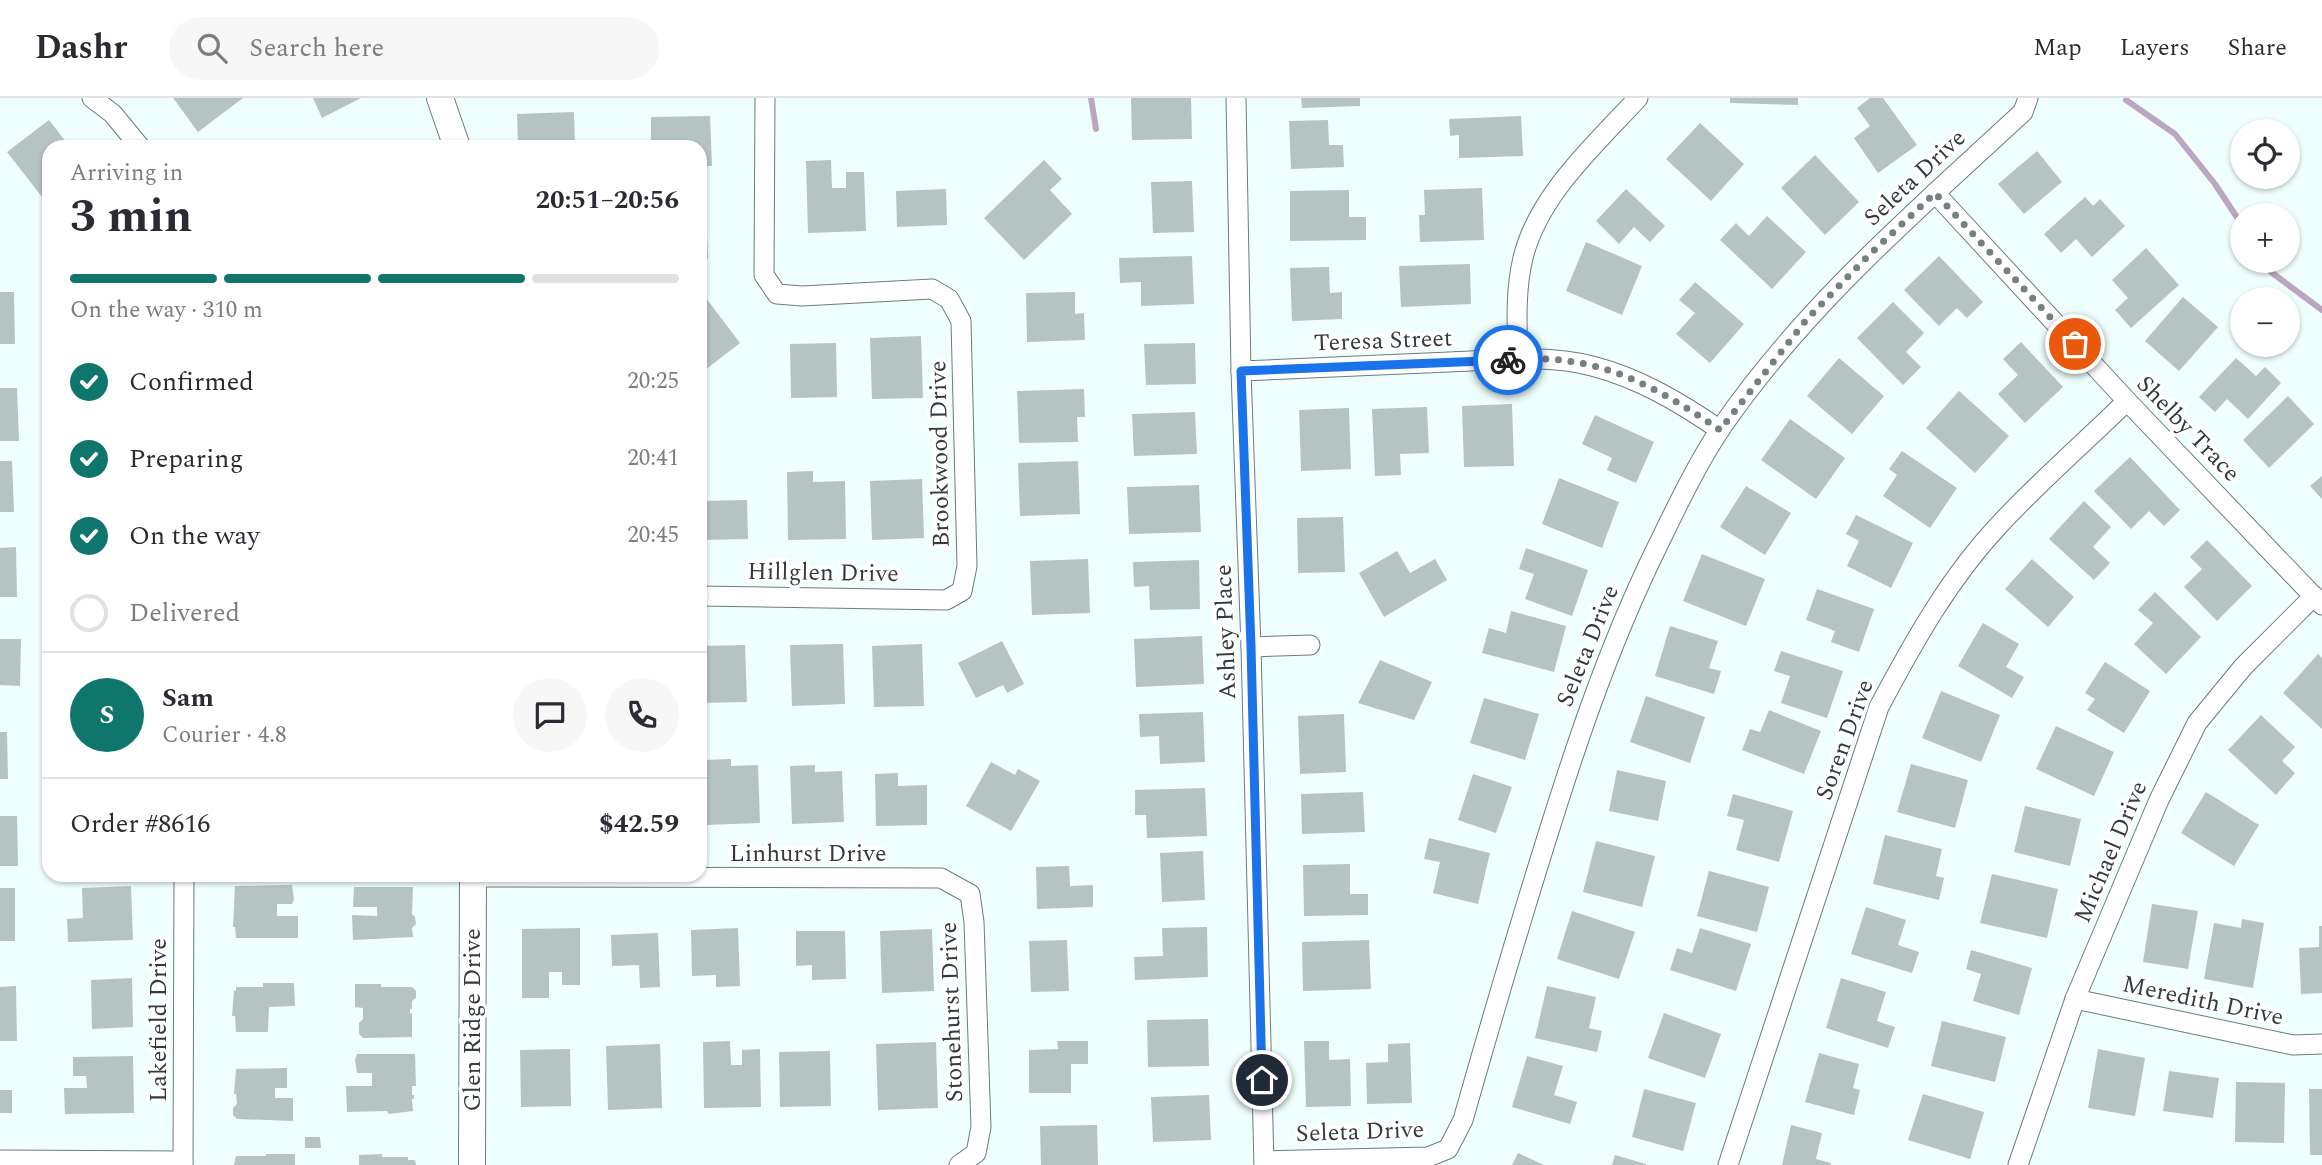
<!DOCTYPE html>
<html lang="en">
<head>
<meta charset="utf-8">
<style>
	:root { --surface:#fff; --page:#f7f7f7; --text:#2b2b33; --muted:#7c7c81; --line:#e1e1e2; --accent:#0f766e }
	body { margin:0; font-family:Spectral,serif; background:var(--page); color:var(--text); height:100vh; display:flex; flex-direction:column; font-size:26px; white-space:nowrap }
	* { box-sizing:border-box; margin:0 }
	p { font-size:23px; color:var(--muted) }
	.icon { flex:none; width:38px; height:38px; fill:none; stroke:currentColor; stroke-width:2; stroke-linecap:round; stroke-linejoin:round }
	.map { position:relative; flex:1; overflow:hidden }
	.sheet { position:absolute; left:42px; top:42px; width:665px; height:742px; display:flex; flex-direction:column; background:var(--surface); border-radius:21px; box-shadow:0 2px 5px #0004 }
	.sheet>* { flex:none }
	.fabs { position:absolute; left:2230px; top:21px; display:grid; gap:14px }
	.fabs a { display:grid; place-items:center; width:70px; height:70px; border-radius:50%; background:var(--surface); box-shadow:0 2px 5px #0004; font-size:35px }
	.pin { position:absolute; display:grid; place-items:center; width:60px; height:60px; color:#fff; margin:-30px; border:4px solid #fff; border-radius:50%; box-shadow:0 2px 7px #0007 }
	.courier { position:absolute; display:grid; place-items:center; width:70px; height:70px; margin:-35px; border:5px solid #1a73e8; border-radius:50%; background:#fff; color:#222; box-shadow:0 2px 9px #0007 }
	.headline em { font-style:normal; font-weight:700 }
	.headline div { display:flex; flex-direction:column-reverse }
	.headline { display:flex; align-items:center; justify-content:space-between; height:119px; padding:0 28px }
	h1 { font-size:46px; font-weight:700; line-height:52px }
	.bar { display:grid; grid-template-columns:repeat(4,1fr); gap:10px 7px; align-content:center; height:84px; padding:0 28px }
	.bar i { height:9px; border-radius:5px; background:var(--line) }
	.bar .on { background:var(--accent) }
	.bar p { grid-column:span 4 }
	.line { display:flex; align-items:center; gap:18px; padding:0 28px; border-top:2px solid var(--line) }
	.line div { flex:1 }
	.round { display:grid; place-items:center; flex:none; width:74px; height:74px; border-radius:37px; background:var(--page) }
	ol { padding:0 28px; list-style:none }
	li { display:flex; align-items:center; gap:21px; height:77px }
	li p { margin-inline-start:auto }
	li .icon { padding:7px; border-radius:50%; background:var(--accent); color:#fff; stroke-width:4 }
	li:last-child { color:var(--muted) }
	li i { width:38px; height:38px; border:4px solid var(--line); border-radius:50% }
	header { display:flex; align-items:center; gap:42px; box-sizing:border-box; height:98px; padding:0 35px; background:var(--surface); border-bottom:2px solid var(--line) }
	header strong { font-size:33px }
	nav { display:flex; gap:38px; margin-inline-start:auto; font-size:24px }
	.search { width:490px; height:63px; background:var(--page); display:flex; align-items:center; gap:18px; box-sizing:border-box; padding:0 24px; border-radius:38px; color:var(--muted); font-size:26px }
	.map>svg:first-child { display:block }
</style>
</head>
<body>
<header>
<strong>Dashr</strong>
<div class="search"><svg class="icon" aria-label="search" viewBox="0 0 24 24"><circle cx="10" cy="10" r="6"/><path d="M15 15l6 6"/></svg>Search here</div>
<nav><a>Map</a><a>Layers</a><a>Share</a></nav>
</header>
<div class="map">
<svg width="2322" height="1067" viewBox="0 0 2322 1067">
	<rect width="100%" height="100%" fill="#effffd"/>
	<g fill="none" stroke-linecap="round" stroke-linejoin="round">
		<g stroke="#bca5c2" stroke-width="6">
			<path d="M1091,0L1096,31"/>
			<path d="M2126,2L2175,36L2215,86L2242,127"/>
			<path d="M2264,163L2271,174L2322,212"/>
		</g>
	</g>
	<g fill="#b5c4c3">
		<path d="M173,0H243L198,34Z"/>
		<path d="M313,0H361L322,20Z"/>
		<path d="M1131,0H1191L1192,41L1132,42Z"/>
		<path d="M1301,0H1360V8L1302,10Z"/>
		<path d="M1730,0H1798V7L1730,5Z"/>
		<path d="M1870,0H1883L1917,47L1878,75L1854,40L1870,28L1857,10Z"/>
		<path d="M574,14L575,49H518L517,16Z"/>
		<path d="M710,18L712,68H700V49H651V19Z"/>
		<path d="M1521,18L1523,58L1459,60V37L1450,38L1449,21Z"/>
		<path d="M49,22L70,49H49V94L42,99L7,54Z"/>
		<path d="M1328,22L1329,47H1343L1344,69L1291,71L1289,23Z"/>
		<path d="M1700,25L1744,66L1711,103L1666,61Z"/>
		<path d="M2037,53L2062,84L2024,116L1998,86Z"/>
		<path d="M1815,57L1859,104L1825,137L1781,90Z"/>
		<path d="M831,62L832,90H846V74H864L866,133L808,135L806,63Z"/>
		<path d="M1044,62L1062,81L1050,92L1072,116L1024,162L984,120Z"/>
		<path d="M1192,83L1194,134L1153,135L1151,84Z"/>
		<path d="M1482,90L1484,142L1420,144L1419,117H1425L1424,92Z"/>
		<path d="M946,91L947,127L897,129L896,93Z"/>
		<path d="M1626,91L1665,128L1650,144L1634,129L1619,146L1596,123Z"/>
		<path d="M1349,92V119H1366V142L1290,143V93Z"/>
		<path d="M2085,99L2093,108L2100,101L2125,128L2092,159L2076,141L2061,155L2044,136Z"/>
		<path d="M706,114L708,161H700V115Z"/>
		<path d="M1767,118L1806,154L1772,191L1720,142L1736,125L1749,138Z"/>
		<path d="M1586,144L1642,168L1622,217L1566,193Z"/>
		<path d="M2146,150L2179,187L2131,230L2115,212L2128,200L2112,182Z"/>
		<path d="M1192,158L1194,206L1141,208V184L1120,185L1119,160Z"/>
		<path d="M1939,158L1983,204L1967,220L1957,210L1939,228L1904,192Z"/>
		<path d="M1470,166L1471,206L1401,209L1399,168Z"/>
		<path d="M1329,169L1330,195L1342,194V221L1292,223L1290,170Z"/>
		<path d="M1695,184L1744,226L1710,265L1676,236L1695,215L1679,202Z"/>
		<path d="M0,194H14L15,246H0Z"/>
		<path d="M1075,194V216L1084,215L1085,242L1027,244L1026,195Z"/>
		<path d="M2183,199L2218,229L2179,273L2145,243Z"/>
		<path d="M706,200L740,245L700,276V205Z"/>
		<path d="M1893,204L1924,235L1906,254L1921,269L1903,287L1857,240Z"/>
		<path d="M921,238L923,300L872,301L870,240Z"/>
		<path d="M2021,244L2063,289L2025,325L1998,296L2018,277L2003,261Z"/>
		<path d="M836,245L837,299L791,300L790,246Z"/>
		<path d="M1195,245L1196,286L1146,287L1144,246Z"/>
		<path d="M1839,260L1884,298L1852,336L1807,298Z"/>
		<path d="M2236,260L2256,278L2265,269L2281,285L2248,321L2227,301L2215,314L2199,299Z"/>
		<path d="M0,290H17L19,343H0Z"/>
		<path d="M1084,291L1085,319H1077L1078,344L1019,345L1017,293Z"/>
		<path d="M1959,293L2009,338L1975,375L1926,330Z"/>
		<path d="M2288,298L2314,326L2269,370L2243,342Z"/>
		<path d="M1512,306L1514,368L1464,369L1462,308Z"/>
		<path d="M1427,309L1429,355L1400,356L1401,377L1375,378L1372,311Z"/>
		<path d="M1349,310L1351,371L1301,373L1299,312Z"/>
		<path d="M1195,314L1197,356L1134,358L1132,316Z"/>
		<path d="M1595,317L1654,344L1636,385L1607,372L1612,360L1582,346Z"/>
		<path d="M1790,321L1845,360L1816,401L1761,362Z"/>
		<path d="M1902,353L1957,390L1930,430L1883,398L1897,377L1889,371Z"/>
		<path d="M2130,359L2180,412L2164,428L2149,413L2131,431L2094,393Z"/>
		<path d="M0,363H12L14,414H0Z"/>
		<path d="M1078,363L1080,416L1020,418L1018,365Z"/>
		<path d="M813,373V384L845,383L846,441L788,442L787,374Z"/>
		<path d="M2322,378V401L2310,388Z"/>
		<path d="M1559,380L1619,404L1602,450L1542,426Z"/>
		<path d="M922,381L924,440L872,442L870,383Z"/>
		<path d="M1199,387L1201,434L1129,436L1127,389Z"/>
		<path d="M1746,388L1791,415L1765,457L1720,429Z"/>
		<path d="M747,402L748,441L700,442V403Z"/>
		<path d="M2084,403L2111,429L2093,449L2110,465L2094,482L2049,441Z"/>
		<path d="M1856,417L1913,445L1891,490L1847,468L1859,443L1846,436Z"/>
		<path d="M1343,419L1345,474L1298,475L1297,420Z"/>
		<path d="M2207,442L2252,488L2217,523L2184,489L2202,471L2190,459Z"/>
		<path d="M16,449L17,499H0V450Z"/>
		<path d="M1526,450L1588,472L1572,518L1525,501L1534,476L1519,471Z"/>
		<path d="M1397,453L1410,475L1435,461L1447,482L1384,519L1359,475Z"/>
		<path d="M1702,456L1765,481L1746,528L1683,503Z"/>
		<path d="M1088,461L1090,515L1032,517L1030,463Z"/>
		<path d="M2032,461L2074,499L2048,529L2005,491Z"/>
		<path d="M1199,462L1200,511L1150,512L1149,488L1134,489L1133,464Z"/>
		<path d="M1817,491L1874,511L1859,554L1831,544L1835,533L1806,522Z"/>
		<path d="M2155,494L2201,539L2166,576L2134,546L2153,525L2138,512Z"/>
		<path d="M1511,513L1566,528L1554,574L1482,555L1489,530L1506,535Z"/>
		<path d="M1983,525L2019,546L2006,569L2024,579L2012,600L1958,568Z"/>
		<path d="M1670,528L1718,543L1709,570L1721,573L1714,596L1655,578Z"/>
		<path d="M1202,538L1204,586L1136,589L1134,541Z"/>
		<path d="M0,541H21L20,588L0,587Z"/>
		<path d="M1002,543L1024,586L1007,595L1003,587L976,600L958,565Z"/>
		<path d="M843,546L845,606L792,608L790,547Z"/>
		<path d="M922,546L924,608L874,609L872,548Z"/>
		<path d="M745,547L747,604L700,605V548Z"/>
		<path d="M1781,553L1843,573L1827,620L1781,605L1790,578L1774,573Z"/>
		<path d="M2318,556L2322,560V631L2283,595Z"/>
		<path d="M1380,562L1432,584L1414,622L1358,605Z"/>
		<path d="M2105,564L2150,593L2124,635L2087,612L2095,601L2085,595Z"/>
		<path d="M1941,593L2000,617L1981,664L1922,640Z"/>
		<path d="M1646,598L1705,619L1690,665L1630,644Z"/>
		<path d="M1484,600L1539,616L1525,662L1470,645Z"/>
		<path d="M1769,612L1821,633L1804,676L1742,652L1750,631L1760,634Z"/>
		<path d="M1203,614L1205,664L1160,666L1159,638L1140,639L1139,616Z"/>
		<path d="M1344,616L1346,674L1300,676L1298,618Z"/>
		<path d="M2261,617L2295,649L2282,663L2295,675L2276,697L2228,652Z"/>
		<path d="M2056,628L2114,654L2094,698L2036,671Z"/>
		<path d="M0,634H7L8,681H0Z"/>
		<path d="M731,661V668L758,667L760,725L706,727L704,662Z"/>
		<path d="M991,664L1015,677L1018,671L1040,683L1011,733L966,708Z"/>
		<path d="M1911,666L1968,682L1955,730L1897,714Z"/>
		<path d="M815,667V674L842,673L844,724L792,726L790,668Z"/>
		<path d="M1617,672L1666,683L1658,723L1609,713Z"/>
		<path d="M898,675V688L927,687V727L876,728L875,676Z"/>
		<path d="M1473,676L1512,689L1496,735L1458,722Z"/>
		<path d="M1205,690L1207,738L1147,740L1146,717H1135V692Z"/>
		<path d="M1363,694L1365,734L1302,736L1301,696Z"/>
		<path d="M2206,694L2259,727L2234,768L2181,735Z"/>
		<path d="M1733,696L1793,713L1779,764L1736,752L1744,722L1727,718Z"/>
		<path d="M2025,708L2081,721L2070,768L2014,754Z"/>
		<path d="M0,718H17L18,768H0Z"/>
		<path d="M1885,737L1942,751L1936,778L1944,780L1939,802L1873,786Z"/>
		<path d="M1429,740L1490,755L1478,806L1433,795L1440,764L1424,761Z"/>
		<path d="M1596,743L1655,758L1642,809L1583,794Z"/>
		<path d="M1203,753L1205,802L1162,804L1160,755Z"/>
		<path d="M1350,766V796H1368V817L1304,818L1303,767Z"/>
		<path d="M1069,768L1070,788L1093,787V809L1037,811L1036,769Z"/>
		<path d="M1709,773L1769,789L1757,834L1697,818Z"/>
		<path d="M1992,776L2058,791L2047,840L1980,825Z"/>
		<path d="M292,787L294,801L292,806H277V818H298V840H236L235,829H233L235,788Z"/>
		<path d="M131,788L133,842L68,844L67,821L83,820L82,790Z"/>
		<path d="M354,789H413L412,816L415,819L416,826L412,830L413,839L353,842L352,817L377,818V809H353Z"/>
		<rect x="0" y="790" width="15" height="53"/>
		<path d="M2152,806L2198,813L2188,871L2143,864Z"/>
		<path d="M1866,809L1906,822L1898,847L1919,854L1912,875L1851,856Z"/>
		<path d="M1572,813L1635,834L1619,881L1557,861Z"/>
		<path d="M2242,821L2264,825L2253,890L2204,881L2214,825L2241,830Z"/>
		<path d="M2319,828H2322V895L2301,896L2299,850L2319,849Z"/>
		<path d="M1207,829L1208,879L1135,882L1134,859L1163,858L1162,830Z"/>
		<path d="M580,830V887H562V874H549V900H522V831Z"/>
		<path d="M738,830L740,888L716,889V877L692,878L691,832Z"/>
		<path d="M1700,830L1751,846L1736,893L1670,872L1677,850L1692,855Z"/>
		<path d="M932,831L934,893L882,895L880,833Z"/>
		<path d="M796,833H845L846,881L812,882V867L796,868Z"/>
		<path d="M658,835L660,889L640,890L639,867L612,868L611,837Z"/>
		<path d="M1067,842L1069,893L1031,894L1029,843Z"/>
		<path d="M1369,842L1371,891L1303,893L1302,844Z"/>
		<path d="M1971,852L2032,870L2019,917L1973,903L1981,876L1966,871Z"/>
		<path d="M132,880L133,929L92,931L91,882Z"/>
		<path d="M1841,880L1886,894L1877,923L1895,929L1888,950L1826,930Z"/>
		<path d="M263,885H294L295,908L269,909L268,934H236L235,918H232L234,892L236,893V889H263Z"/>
		<path d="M355,886H381V889H412L416,893V900L412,903V911H410V916L412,915V939L363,940L359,936V925L363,921V910L355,909Z"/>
		<path d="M16,888L17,943H0V889Z"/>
		<path d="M1547,888L1596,899L1589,930L1602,933L1597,954L1535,940Z"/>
		<path d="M1664,915L1721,936L1705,980L1648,960Z"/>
		<path d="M1208,921L1209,968L1148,969L1147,922Z"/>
		<path d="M1942,923L2006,939L1995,984L1931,968Z"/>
		<path d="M730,943L731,967H742V952L760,951L761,1009L704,1010L703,944Z"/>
		<path d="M1057,943H1088V966H1071V995H1029V952L1058,951Z"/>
		<path d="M1304,943H1329V962L1350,961L1351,1008L1306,1009Z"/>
		<path d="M936,944L938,1010L878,1012L876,946Z"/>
		<path d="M1410,945L1412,1005L1367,1006L1366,965L1388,964V946Z"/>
		<path d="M660,946L662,1010L608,1012L606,948Z"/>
		<path d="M570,951L571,1008L521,1009L520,952Z"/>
		<path d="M2098,951L2145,960L2135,1018L2088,1010Z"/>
		<path d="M830,953L831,1008L780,1009L779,954Z"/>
		<path d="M1819,955L1859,966L1853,990L1860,992L1854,1017L1805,1004Z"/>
		<path d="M357,956H415L416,988H412V997H414V1001H412L413,1013L389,1016L387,1013L347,1014L346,988H372V975H357L355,962Z"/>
		<path d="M133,958L134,1015L65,1016L64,990H87L86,978H73V959Z"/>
		<path d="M1527,958L1563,968L1554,997L1577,1004L1570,1026L1512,1009Z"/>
		<path d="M287,970V990H275V1000H293V1023L237,1021L233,1017V1010L237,1006L236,996H234L236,971Z"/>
		<path d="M2169,973L2219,980L2213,1020L2163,1013Z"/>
		<path d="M2236,984L2285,985L2284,1045L2235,1044Z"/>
		<path d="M1644,991L1696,1005L1683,1053L1632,1039Z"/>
		<path d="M2309,991H2322V1057H2310Z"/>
		<rect x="0" y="992" width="12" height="23"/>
		<path d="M1923,996L1984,1014L1970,1061L1908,1042Z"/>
		<path d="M1209,997L1211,1042L1153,1044L1151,999Z"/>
		<path d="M1097,1027L1098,1067H1041L1040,1028Z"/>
		<path d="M1791,1027L1822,1035L1816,1061L1831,1065V1067H1782Z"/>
		<path d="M305,1039H320L321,1050H305Z"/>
		<path d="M1518,1055L1544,1067H1512Z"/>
		<path d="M266,1056H295V1067H234L236,1058H266Z"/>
		<path d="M382,1056V1059H408V1062H415L416,1067H359V1057Z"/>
		<path d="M1615,1057L1646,1066V1067H1612Z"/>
	</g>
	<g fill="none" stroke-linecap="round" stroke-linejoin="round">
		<defs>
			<g id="street">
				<path d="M92,0L113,16L140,49"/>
				<path d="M1236,0L1241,273L1251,549L1264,1067"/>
				<path d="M1935,95L2127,303L2322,507"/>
				<path d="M1518,261C1517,228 1515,193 1523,160C1538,97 1596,46 1638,0"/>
				<path d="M1241,273C1311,270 1380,267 1449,264C1496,262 1546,256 1592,268C1639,280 1681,305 1720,332"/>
				<path d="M700,498L946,502L962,493L967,468L961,223L949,201L932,191L802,198L777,196L764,177L765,0"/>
				<path d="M1251,549L1310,547"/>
				<path d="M473,779L941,780L970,796L974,824L981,1029L976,1055L959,1067"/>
				<path d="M2075,901L2293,947L2322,946"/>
				<path d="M0,1062L183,1063"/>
				<path d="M1264,1063L1428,1059L1448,1051L1463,1022C1486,941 1510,859 1535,778C1570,664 1606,552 1659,445C1678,406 1697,366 1721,330C1804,209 1916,113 2023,14L2028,0"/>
				<path d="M183,1067L184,777"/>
				<path d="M1728,1067L1879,609C1913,545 1949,480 2000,426C2040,383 2085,344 2127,303"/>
				<path d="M2018,1067L2075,901L2159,702L2197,625L2243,569L2314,498"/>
			</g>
			<g id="secondary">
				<path d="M440,0L457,49"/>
				<path d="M472,1067L473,777"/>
			</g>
		</defs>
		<use href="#street" stroke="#6e7c7b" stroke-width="21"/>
		<use href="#secondary" stroke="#6e7c7b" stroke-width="28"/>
		<use href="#street" stroke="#fff" stroke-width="19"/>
		<use href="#secondary" stroke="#fff" stroke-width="26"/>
	</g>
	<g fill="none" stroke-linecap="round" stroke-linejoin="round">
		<path stroke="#76807f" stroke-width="7" stroke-dasharray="0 12.6" d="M1508,262C1528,261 1549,260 1568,263C1624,270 1675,301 1720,332L1807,221L1869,157L1935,95L2075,246"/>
		<path stroke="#1a73e8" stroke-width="9" d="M1262,982L1251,549L1241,273L1508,262"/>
	</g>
	<g text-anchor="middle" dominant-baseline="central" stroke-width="7" stroke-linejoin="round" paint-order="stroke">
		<g font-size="24" fill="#353b3b" stroke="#fff">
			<text transform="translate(1915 80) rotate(-43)">Seleta Drive</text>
			<text transform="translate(1383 243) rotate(-2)">Teresa Street</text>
			<text transform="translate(2188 331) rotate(46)">Shelby Trace</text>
			<text transform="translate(940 356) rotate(-91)">Brookwood Drive</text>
			<text transform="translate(823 475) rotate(1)">Hillglen Drive</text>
			<text transform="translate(1226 534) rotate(-92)">Ashley Place</text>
			<text transform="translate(1588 548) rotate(-68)">Seleta Drive</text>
			<text transform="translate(1845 642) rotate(-70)">Soren Drive</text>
			<text transform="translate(2111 754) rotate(-67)">Michael Drive</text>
			<text x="808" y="756">Linhurst Drive</text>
			<text transform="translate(2203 903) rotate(12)">Meredith Drive</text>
			<text transform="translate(952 914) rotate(-92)">Stonehurst Drive</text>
			<text transform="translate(159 922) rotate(-90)">Lakefield Drive</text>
			<text transform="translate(473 922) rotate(-90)">Glen Ridge Drive</text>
			<text transform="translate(1360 1034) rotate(-2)">Seleta Drive</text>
		</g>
	</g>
</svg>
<div class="fabs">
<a><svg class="icon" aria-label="locate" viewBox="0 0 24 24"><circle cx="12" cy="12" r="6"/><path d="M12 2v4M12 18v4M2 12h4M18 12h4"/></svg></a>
<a>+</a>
<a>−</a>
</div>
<div class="pin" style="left:2075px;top:246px;background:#ea580c"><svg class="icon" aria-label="bag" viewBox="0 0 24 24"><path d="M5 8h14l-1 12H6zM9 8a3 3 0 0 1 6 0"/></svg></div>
<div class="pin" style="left:1262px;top:982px;background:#1f2937"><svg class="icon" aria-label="home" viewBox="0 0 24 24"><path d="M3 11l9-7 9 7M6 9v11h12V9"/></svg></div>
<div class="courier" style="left:1508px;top:262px"><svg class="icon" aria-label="bike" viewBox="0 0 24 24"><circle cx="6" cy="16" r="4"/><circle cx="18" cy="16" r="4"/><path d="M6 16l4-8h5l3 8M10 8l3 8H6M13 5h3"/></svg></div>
<section class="sheet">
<div class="headline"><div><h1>3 min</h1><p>Arriving in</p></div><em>20:51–20:56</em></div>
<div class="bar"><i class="on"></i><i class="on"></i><i class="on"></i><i></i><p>On the way · 310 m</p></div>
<ol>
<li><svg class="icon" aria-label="check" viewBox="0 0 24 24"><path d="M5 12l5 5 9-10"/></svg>Confirmed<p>20:25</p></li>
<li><svg class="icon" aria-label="check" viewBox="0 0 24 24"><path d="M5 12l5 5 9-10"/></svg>Preparing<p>20:41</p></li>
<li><svg class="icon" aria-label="check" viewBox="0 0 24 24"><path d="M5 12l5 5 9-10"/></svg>On the way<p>20:45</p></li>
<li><i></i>Delivered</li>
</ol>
<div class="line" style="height:126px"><b class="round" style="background:var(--accent);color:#fff">S</b><div><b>Sam</b><p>Courier · 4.8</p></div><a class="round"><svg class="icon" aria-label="chat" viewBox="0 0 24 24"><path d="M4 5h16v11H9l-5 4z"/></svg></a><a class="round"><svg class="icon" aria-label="phone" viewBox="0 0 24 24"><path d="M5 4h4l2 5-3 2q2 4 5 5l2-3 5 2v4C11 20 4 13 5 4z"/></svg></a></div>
<div class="line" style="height:91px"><div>Order #8616</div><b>$42.59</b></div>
</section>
</div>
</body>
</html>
